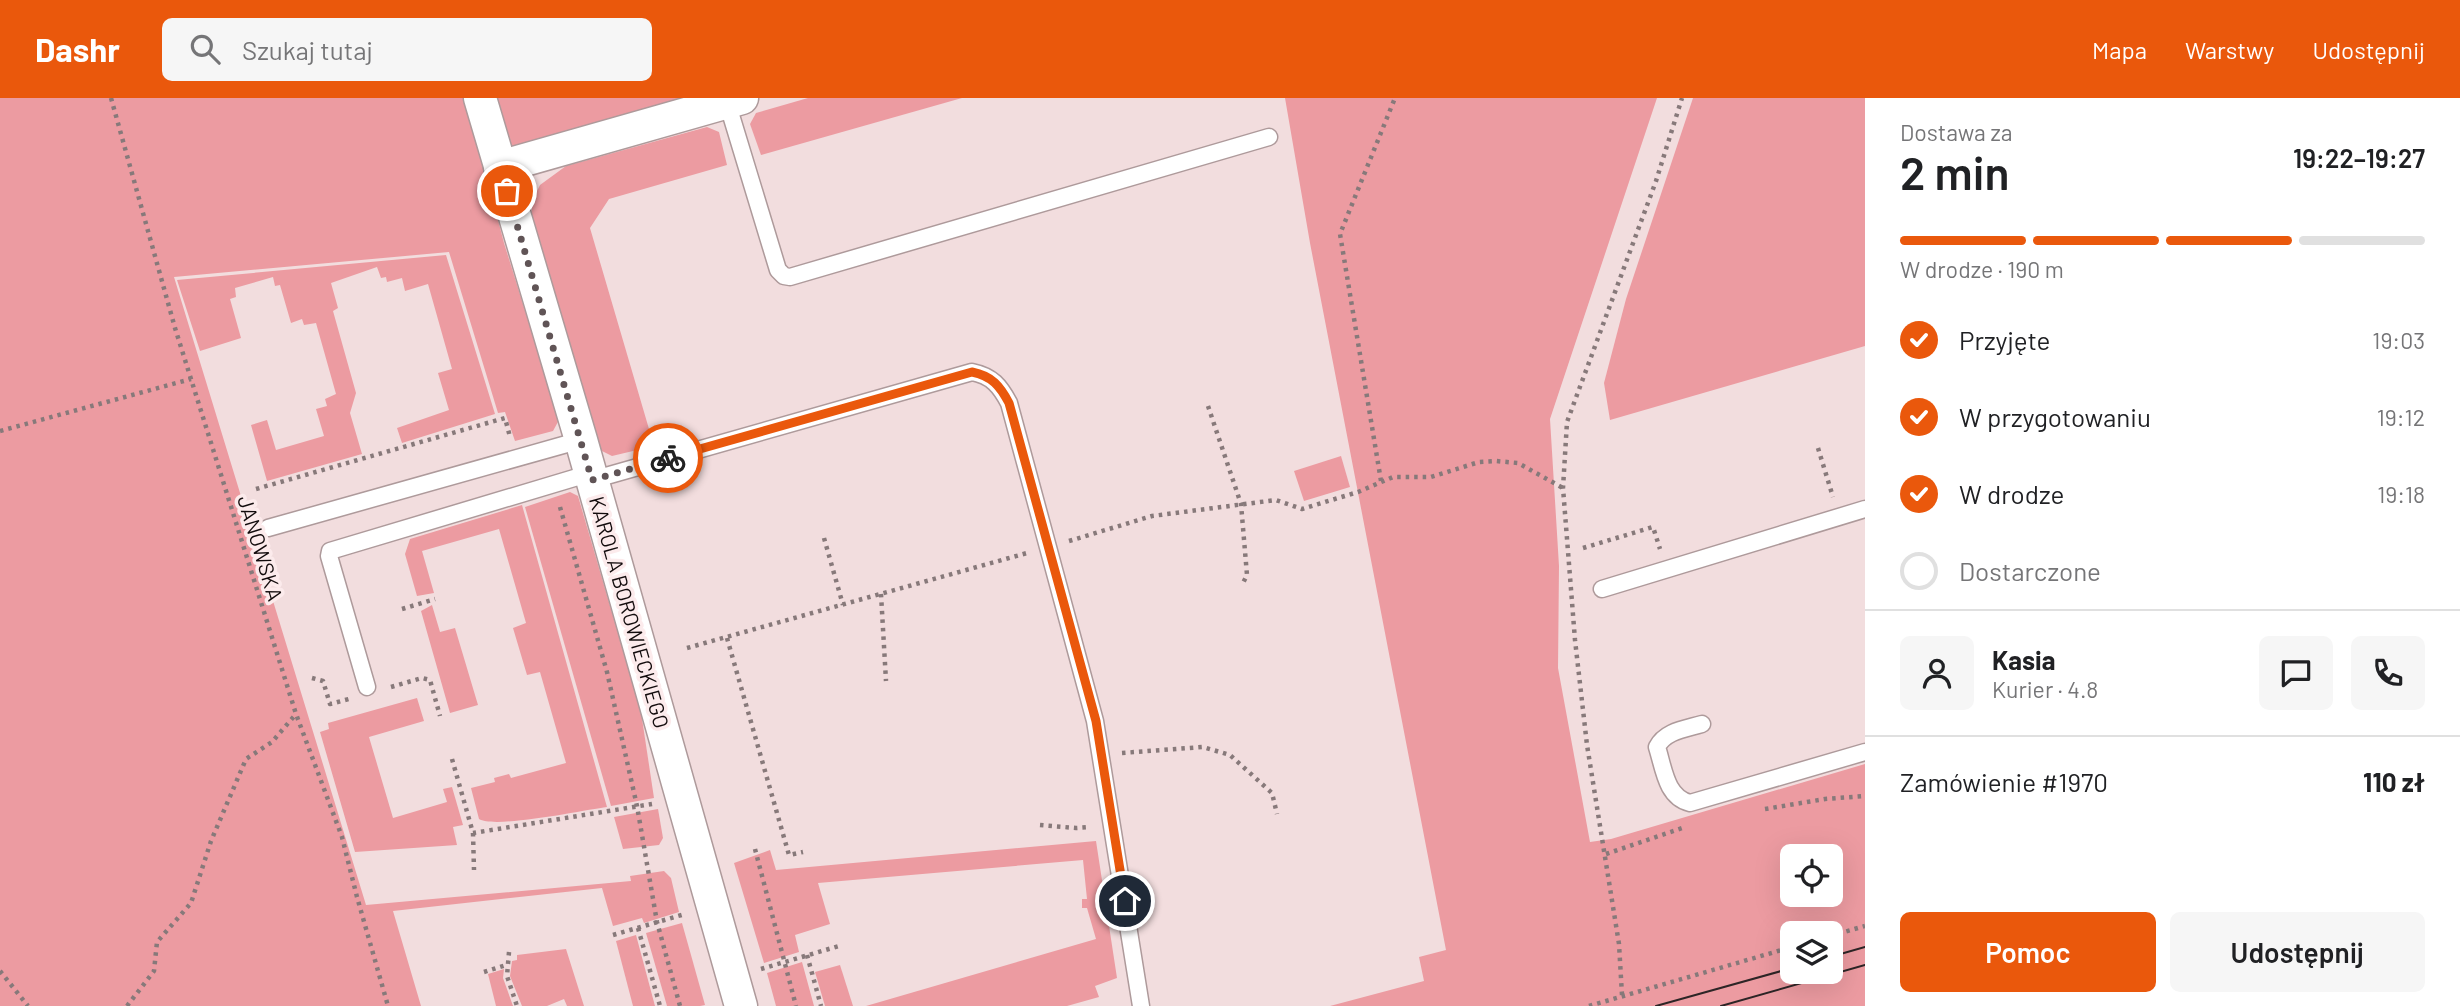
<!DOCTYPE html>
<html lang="pl">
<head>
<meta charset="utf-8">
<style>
	:root { --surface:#fff; --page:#f6f6f6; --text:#202124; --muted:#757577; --line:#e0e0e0; --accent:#ea580c }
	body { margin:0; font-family:Barlow,sans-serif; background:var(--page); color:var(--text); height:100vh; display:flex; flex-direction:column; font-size:26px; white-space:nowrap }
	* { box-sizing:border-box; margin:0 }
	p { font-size:23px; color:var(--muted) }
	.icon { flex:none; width:38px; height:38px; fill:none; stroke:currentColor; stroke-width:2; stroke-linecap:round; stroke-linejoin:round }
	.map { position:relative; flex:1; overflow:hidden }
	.panel { display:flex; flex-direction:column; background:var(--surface); width:595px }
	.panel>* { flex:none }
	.fabs { position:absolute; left:1780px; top:746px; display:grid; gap:14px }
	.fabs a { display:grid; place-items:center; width:63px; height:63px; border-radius:10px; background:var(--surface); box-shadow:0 7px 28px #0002; font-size:35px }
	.pin { position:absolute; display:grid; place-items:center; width:60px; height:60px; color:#fff; margin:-30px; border:4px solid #fff; border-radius:50%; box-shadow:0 2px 7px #0007 }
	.courier { position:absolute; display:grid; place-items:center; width:70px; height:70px; margin:-35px; border:5px solid #ea580c; border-radius:50%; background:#fff; color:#222; box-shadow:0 2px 9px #0007 }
	.headline em { font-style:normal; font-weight:600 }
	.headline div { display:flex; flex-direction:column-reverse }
	.headline { display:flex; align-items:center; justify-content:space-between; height:119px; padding:0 35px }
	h1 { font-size:46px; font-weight:600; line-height:52px }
	.bar { display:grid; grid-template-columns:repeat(4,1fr); gap:10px 7px; align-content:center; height:84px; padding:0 35px }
	.bar i { height:9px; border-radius:5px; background:var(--line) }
	.bar .current { background:var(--accent) }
	.bar p { grid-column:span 4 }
	.line { display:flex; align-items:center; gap:18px; padding:0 35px; border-top:2px solid var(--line) }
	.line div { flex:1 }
	.round { display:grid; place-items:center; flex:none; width:74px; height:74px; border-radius:10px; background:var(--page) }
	ol { padding:0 35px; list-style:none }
	li { display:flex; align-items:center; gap:21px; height:77px }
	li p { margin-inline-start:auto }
	li .icon { padding:7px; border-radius:50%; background:var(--accent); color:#fff; stroke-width:4 }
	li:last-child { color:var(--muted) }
	li i { width:38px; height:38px; border:4px solid var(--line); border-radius:50% }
	.button { display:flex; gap:14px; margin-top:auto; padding:14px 35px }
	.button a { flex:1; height:80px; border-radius:10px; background:var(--accent); color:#fff; font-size:28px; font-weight:600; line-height:80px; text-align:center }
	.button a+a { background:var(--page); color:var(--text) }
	header { display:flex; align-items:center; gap:42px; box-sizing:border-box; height:98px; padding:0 35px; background:var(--accent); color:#fff }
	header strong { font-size:33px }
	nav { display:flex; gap:38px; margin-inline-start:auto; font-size:24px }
	.search { width:490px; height:63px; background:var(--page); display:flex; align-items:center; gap:18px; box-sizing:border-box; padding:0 24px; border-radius:10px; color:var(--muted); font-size:26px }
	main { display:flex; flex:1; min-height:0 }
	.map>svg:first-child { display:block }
</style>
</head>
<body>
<header>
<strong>Dashr</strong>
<div class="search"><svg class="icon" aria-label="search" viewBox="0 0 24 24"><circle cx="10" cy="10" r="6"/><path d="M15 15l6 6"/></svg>Szukaj tutaj</div>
<nav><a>Mapa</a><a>Warstwy</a><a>Udostępnij</a></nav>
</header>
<main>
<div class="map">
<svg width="1865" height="908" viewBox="0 0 1865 908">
	<rect width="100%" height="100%" fill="#f2ddde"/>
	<g fill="#ec9ba1" fill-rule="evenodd">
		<path d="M0,0H688L481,57L504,145L559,322L553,333L515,343L505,314L498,315L449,154L174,179L366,807L631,783L630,778L664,773L671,780L679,814L644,825L642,820L613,828L602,790L393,813L421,908H0Z"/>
		<path d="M808,0H962L761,57L750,26L756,15Z"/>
		<path d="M1285,0H1657L1550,321L1559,468L1558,570L1590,744L1611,741L1865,666V908H1330L1424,883L1419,859L1446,852L1310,145ZM1792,758H1830V796H1792ZM1792,835H1830V873H1792Z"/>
		<path d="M1693,0H1865V248L1610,322L1604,285L1626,201Z"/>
		<path d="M707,29L719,34L727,67L609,101L590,130L654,348L612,358L598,351L531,117L533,101L540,87L566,68Z"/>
		<path d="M446,157L495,316L402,345L397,330L449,312L438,275L452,271L428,186L405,193L402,180L387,184L386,179L381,180L377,169L331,185L338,210L333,213L356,295L350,315L362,356L267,383L251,327L267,322L276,352L324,338L316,311L327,308L325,301L336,296L316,225L304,227L302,221L291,225L280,187L275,188L273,179L235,190L236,199L230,201L241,240L200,253L177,182Z"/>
		<path d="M1341,358L1350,389L1304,403L1294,373Z"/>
		<path d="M570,394L578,398L641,614L654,700L611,708L525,409Z"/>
		<path d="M522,407L607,709C584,712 495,731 479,721L471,690L495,684L494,680L509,676L511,680L566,665L540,574L527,577L513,530L526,525L499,431L422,453L434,495L417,498L405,456L410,441Z"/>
		<path d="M432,507L440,534L455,530L478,607L450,615L421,513Z"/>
		<path d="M417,600L424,623L369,639L393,720L447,704L443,691L452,689L463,727L453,729L457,747L355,754L320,634L329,631L328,625Z"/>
		<path d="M658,711L663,740L659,747L623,751L614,719Z"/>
		<path d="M1096,743L1117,880L1095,888L1099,899L1067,908H866L1096,841L1087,810H1082V801H1087L1083,762L818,785L830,826L795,837L799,854L764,865L734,765L770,752L776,772Z"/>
		<path d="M682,825L705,907L700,908H667L646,835Z"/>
		<path d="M636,837L655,908H633L616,843Z"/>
		<path d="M566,851L584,908H567L564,901L547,908H522L510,878L512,863L517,862V857Z"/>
		<path d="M802,864L814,908H776L767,875Z"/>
		<path d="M840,867L853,908H825L815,874Z"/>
		<path d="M504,871L503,880L513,908H496L488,876Z"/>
	</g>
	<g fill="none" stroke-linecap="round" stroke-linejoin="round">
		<defs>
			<g id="lane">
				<path d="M727,4L778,172L784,178L790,179L1269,39"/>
				<path d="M592,382L972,274C992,278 1000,288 1009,305L1095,623L1141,908"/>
				<path d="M268,430L581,342"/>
				<path d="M1602,491L1865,411"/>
				<path d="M367,589L329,458L330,453L591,375"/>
				<path d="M1702,626C1685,631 1665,633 1657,649C1664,671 1666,699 1690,705L1865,654"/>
			</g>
			<g id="street">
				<path d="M480,0L581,342L741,908"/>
				<path d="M500,69L742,0"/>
			</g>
		</defs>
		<use href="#lane" stroke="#ae9a9b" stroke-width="19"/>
		<use href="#street" stroke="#ae9a9b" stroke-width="35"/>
		<g stroke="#87797a" stroke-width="4.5" stroke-dasharray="3.5 5" stroke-linecap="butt">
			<path d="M111,0L175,230L296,616L342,739L357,799L388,908"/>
			<path d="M1208,308L1241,406L1247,477L1242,487"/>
			<path d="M0,333L191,281"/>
			<path d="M1818,350L1833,399"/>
			<path d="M1381,383L1340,136L1395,0"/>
			<path d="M256,391L505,320L510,339"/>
			<path d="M560,409L607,574L637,708L657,824L680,908"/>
			<path d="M824,440L843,507"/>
			<path d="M1069,443L1152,418L1276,402L1302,411L1358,394L1393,379H1431L1479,364L1496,363L1518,365L1563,390"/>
			<path d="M1583,450L1653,429L1660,451"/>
			<path d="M881,496L886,583"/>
			<path d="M402,511L435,501"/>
			<path d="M727,540L789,757L803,754"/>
			<path d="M687,550L1027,455"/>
			<path d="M312,580L323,583L330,606L349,601"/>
			<path d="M391,589L422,580L430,582L440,618"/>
			<path d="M1122,655L1203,649L1230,657L1272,695L1277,716"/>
			<path d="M452,661L473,735L652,706"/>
			<path d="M1765,711L1825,701L1865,698"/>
			<path d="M1040,727L1076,730L1090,729"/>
			<path d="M473,735L474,772"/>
			<path d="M755,751L796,908"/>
			<path d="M1606,756L1685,729"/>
			<path d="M638,830L660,908"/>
			<path d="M613,837L685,816"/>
			<path d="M1830,838L1865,828"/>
			<path d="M509,854L507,878L517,908"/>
			<path d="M807,857L821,908"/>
			<path d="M761,871L839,848"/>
			<path d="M0,873L28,908"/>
			<path d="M484,874L506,867"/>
			<path d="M1622,897L1619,846L1587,647L1575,542L1563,390L1567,324L1656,83L1682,0"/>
			<path d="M127,908L154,873L157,844L191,805L211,743L246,661L272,644L296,616"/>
			<path d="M1589,908L1792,849"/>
		</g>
		<use href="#lane" stroke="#fff" stroke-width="16"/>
		<use href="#street" stroke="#fff" stroke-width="32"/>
		<g stroke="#2d2526" stroke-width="2">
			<path d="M1830,859L1865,849"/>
			<path d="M1656,908L1792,870"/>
			<path d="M1721,908L1865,867"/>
		</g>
	</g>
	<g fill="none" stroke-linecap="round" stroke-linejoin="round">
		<path stroke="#605456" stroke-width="7" stroke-dasharray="0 12.6" d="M507,93L592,382L668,360"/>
		<path stroke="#ea580c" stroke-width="9" d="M668,360L972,274C992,278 1000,288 1009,305L1096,623L1125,803"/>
	</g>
	<g text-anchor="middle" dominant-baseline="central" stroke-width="7" stroke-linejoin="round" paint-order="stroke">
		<g font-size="21" fill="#120b0c" stroke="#fcebec">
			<text transform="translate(261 450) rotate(73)">JANOWSKA</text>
			<text transform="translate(630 514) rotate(74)">KAROLA BOROWIECKIEGO</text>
		</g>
	</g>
</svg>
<div class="fabs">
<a><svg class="icon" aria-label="locate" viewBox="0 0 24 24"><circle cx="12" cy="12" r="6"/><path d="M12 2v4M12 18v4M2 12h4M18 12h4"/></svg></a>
<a><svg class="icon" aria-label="layers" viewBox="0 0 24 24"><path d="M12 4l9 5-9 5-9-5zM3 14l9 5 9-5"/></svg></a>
</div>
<div class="pin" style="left:507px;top:93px;background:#ea580c"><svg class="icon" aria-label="bag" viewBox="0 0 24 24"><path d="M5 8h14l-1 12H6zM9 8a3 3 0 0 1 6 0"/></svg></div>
<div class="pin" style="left:1125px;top:803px;background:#1f2937"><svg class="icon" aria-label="home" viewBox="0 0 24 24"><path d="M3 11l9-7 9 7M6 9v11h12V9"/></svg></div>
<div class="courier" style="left:668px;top:360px"><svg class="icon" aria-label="bike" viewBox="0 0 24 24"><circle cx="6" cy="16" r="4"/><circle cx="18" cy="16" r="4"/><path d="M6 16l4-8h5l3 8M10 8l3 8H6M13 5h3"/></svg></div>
</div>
<section class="panel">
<div class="headline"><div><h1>2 min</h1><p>Dostawa za</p></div><em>19:22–19:27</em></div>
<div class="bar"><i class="current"></i><i class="current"></i><i class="current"></i><i></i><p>W drodze · 190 m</p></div>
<ol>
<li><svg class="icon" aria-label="check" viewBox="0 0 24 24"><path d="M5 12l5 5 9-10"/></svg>Przyjęte<p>19:03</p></li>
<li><svg class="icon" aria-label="check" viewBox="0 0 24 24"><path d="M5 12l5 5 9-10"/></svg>W przygotowaniu<p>19:12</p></li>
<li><svg class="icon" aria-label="check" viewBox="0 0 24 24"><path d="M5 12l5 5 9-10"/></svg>W drodze<p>19:18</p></li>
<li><i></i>Dostarczone</li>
</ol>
<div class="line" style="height:126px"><a class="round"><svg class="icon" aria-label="person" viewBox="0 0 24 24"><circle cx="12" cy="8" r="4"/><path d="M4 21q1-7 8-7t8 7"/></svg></a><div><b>Kasia</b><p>Kurier · 4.8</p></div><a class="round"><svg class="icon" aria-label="chat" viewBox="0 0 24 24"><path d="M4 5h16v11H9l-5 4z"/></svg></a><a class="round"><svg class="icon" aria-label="phone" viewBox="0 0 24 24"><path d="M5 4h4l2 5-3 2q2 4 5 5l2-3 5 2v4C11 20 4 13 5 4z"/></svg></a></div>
<div class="line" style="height:91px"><div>Zamówienie #1970</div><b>110 zł</b></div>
<div class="button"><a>Pomoc</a><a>Udostępnij</a></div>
</section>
</main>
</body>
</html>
